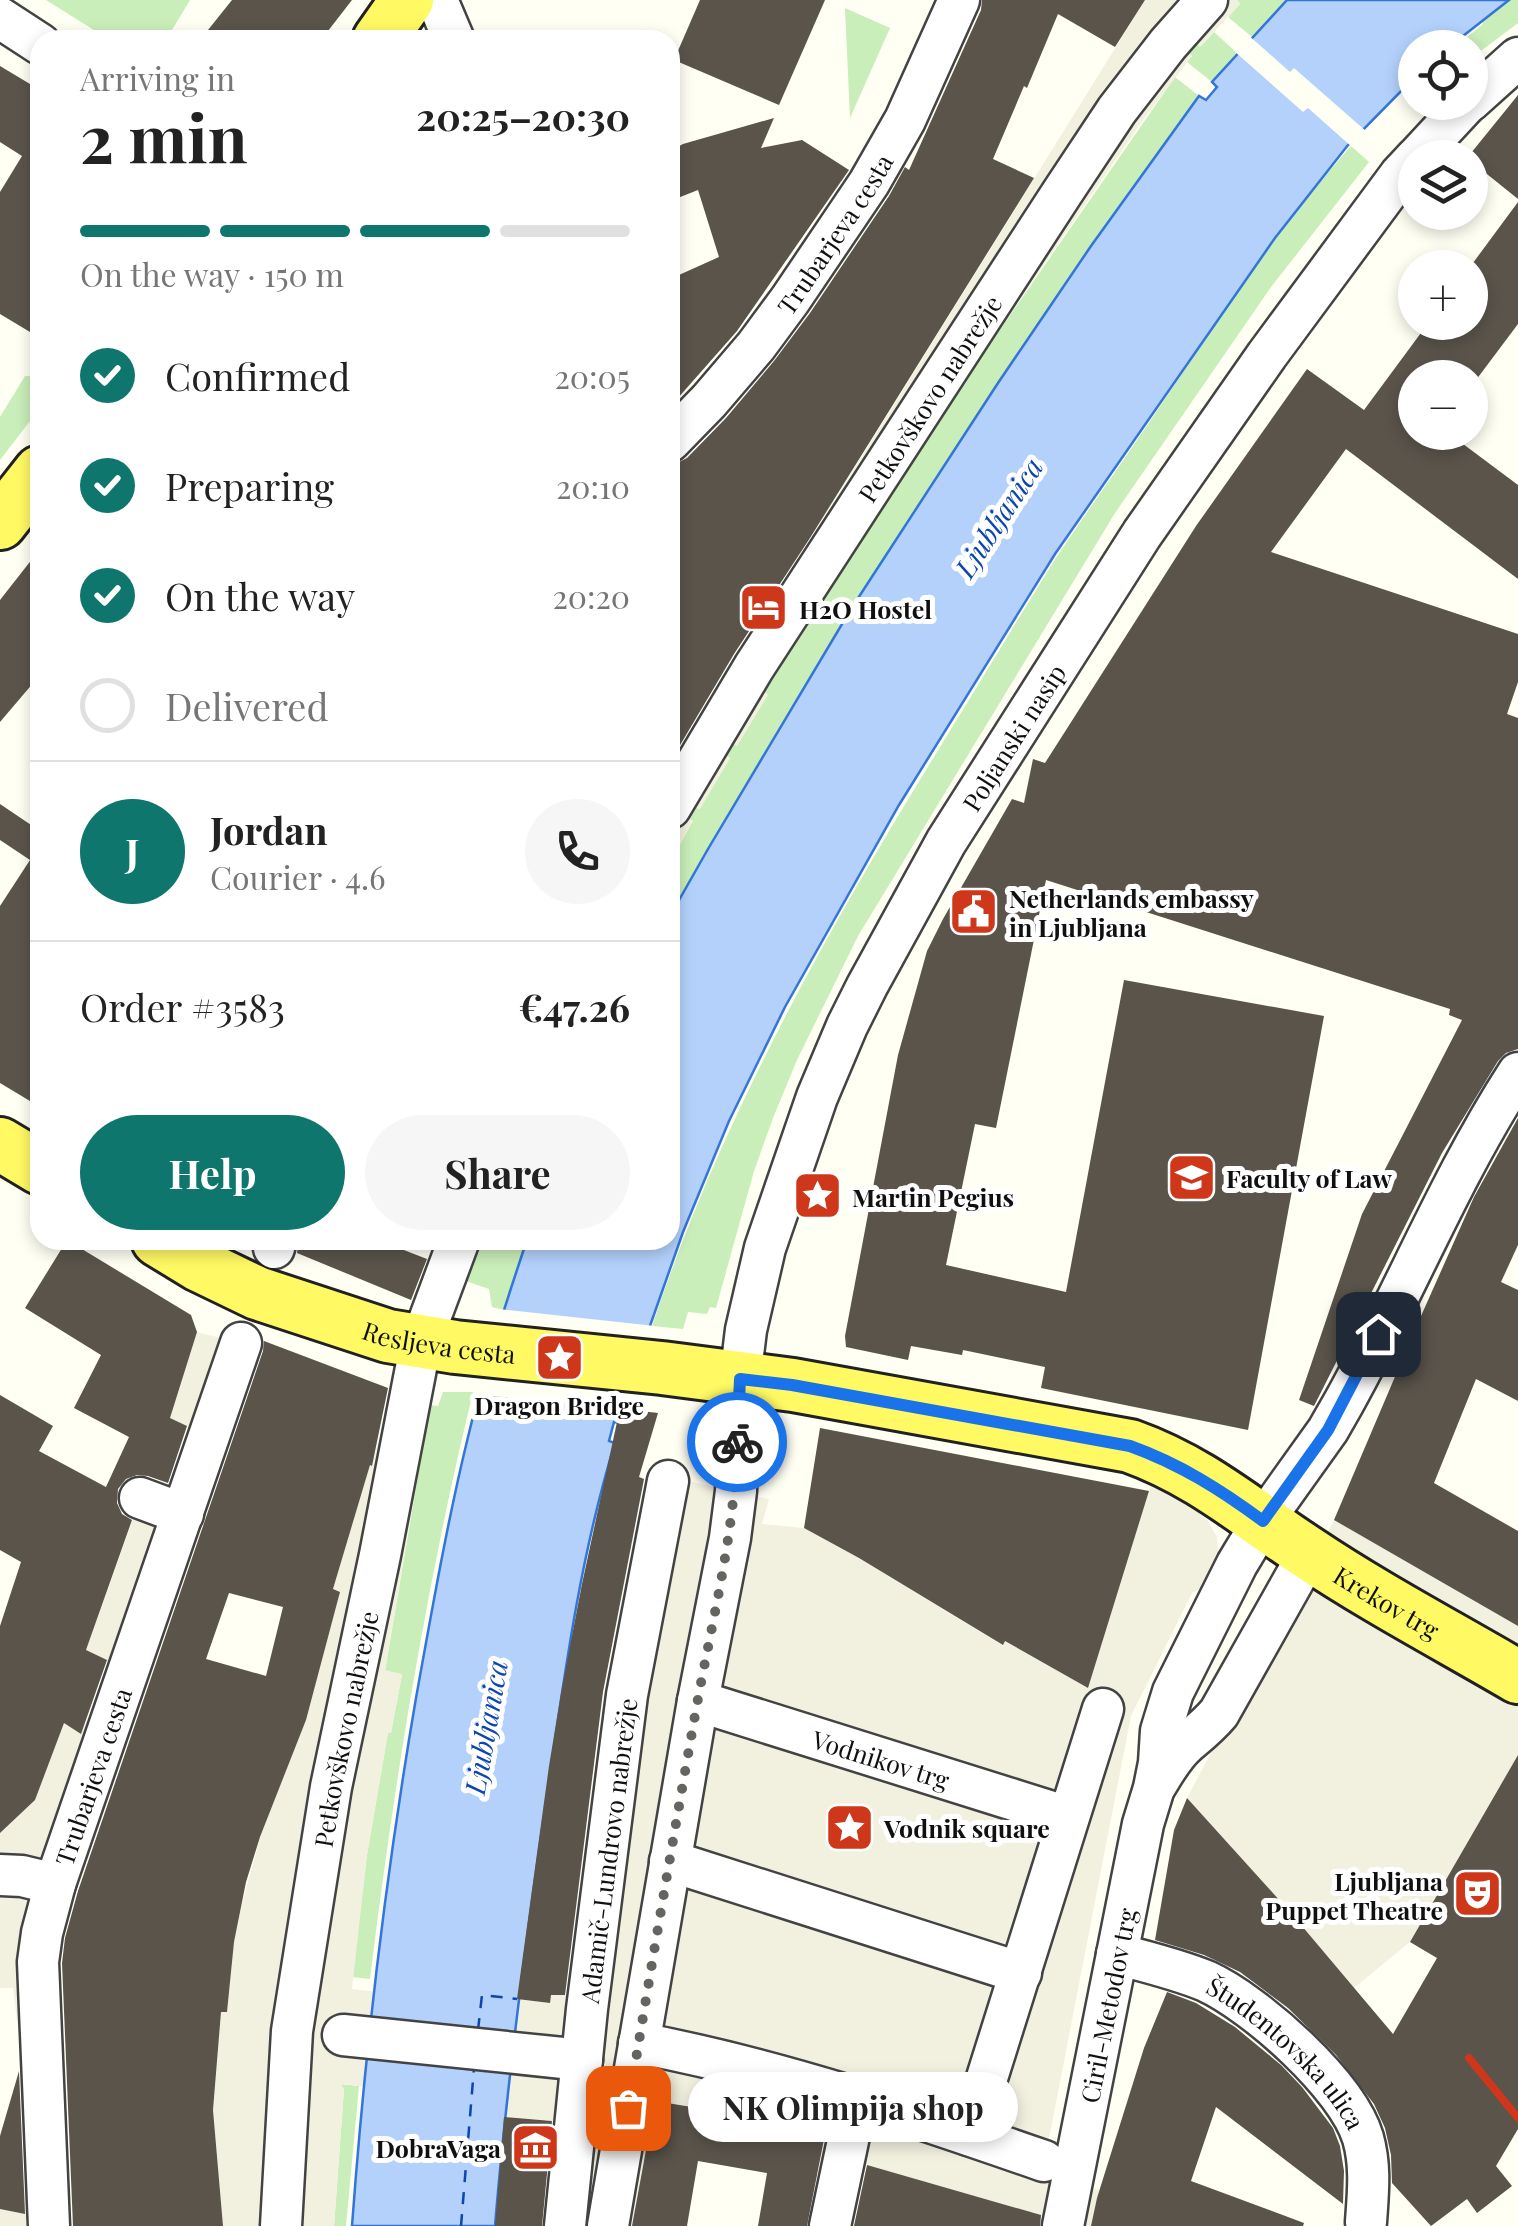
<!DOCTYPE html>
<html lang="en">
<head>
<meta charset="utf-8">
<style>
	:root { --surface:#fff; --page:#f6f6f6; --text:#222; --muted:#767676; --line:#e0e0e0; --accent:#0f766e }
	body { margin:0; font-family:"Playfair Display",serif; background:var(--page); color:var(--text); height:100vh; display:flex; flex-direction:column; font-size:38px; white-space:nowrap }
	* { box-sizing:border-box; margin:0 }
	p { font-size:32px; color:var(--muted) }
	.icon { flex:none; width:55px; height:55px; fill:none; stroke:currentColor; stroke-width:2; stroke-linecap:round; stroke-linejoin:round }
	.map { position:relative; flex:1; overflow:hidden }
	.panel { position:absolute; left:30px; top:30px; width:650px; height:1220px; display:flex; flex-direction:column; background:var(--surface); border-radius:30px; box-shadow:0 5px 15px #0003 }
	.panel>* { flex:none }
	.fabs { position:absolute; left:1398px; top:30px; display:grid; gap:20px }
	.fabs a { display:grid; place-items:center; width:90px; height:90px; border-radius:50%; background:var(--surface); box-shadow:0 5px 15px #0003; font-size:50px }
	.pin { position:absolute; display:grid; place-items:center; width:85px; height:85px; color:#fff; margin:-42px; border-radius:20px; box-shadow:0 5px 15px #0006 }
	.courier { position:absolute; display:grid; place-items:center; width:100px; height:100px; margin:-50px; border:8px solid #1a73e8; border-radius:50%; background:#fff; color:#222; box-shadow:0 2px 12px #0007 }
	.bubble { position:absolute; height:70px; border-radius:35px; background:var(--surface); box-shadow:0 5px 15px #0003; font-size:32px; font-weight:700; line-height:70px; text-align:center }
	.head em { font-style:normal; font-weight:700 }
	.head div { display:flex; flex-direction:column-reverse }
	.head { display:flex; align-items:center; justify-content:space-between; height:170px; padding:0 50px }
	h1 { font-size:65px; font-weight:700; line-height:75px }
	.bar { display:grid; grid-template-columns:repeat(4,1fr); gap:15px 10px; align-content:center; height:120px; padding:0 50px }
	.bar i { height:12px; border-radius:8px; background:var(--line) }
	.bar .active { background:var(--accent) }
	.bar p { grid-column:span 4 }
	.line { display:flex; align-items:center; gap:25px; padding:0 50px; border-top:2px solid var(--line) }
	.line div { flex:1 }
	.round { display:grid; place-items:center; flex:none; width:105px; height:105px; border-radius:52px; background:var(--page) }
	ol { padding:0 50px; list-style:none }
	li { display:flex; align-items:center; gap:30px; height:110px }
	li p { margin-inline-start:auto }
	li .icon { padding:10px; border-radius:50%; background:var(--accent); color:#fff; stroke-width:4 }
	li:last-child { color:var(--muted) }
	li i { width:55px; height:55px; border:5px solid var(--line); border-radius:50% }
	.primary-button { display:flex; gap:20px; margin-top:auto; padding:20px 50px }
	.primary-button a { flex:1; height:115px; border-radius:60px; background:var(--accent); color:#fff; font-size:40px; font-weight:700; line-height:115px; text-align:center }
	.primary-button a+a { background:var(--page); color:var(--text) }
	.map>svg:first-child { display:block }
</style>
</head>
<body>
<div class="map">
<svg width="1518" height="2226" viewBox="0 0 1518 2226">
	<rect width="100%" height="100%" fill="#fffff4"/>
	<g fill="#c9eeb9">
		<path d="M46,0H190L166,40H110Z"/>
		<path d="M1237,0H1287L1252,37L1228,17L1240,4Z"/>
		<path d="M1509,0H1518V23L1470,59V48H1454L1483,24L1482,20Z"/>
		<path d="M845,8L890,28L850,118Z"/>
		<path d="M1214,32L1237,53L1212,82L1187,62L1192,56L1184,49L1192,39L1201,46Z"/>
		<path d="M1175,77L1199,96C1111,215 1027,339 946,464C849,612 756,762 670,916V862L693,821L678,812L685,800L699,809L730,758L716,750L723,738L737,745L767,694L754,687L797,617L808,623L879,511L971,358L978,346L986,350Z"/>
		<path d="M1351,146L1369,162L1271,287L1115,513L858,936L797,1060L773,1118L754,1171L716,1308L710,1307L707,1314L688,1312L683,1329L652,1326C720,1122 825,934 937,752C977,687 1016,622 1056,558C1081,520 1108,483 1133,446C1203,345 1269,238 1351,146Z"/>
		<path d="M25,376H35L40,379V408L0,460V417Z"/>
		<path d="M478,1240H527L503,1310L492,1307L489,1289L460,1279Z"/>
		<path d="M443,1392H473C426,1586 394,1782 370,1979L352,1977L367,1855L388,1732H391L402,1675L385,1671L430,1405L438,1406Z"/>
		<path d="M338,2084L359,2086L346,2226H334L344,2089Z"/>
	</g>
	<g fill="#f2f1e0">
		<path d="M1145,0H1237L1240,4L1200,47L1192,39L1184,49L1192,56L1143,120L985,351L979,347L971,357L977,362L874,520L863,513L832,583L807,623L798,617L755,687L768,695L737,746L723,739L717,750L730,758L700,809L685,801L679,812L693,821L670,862V771L737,661L734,659L751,630L777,593Z"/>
		<path d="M197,1332L241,1343L61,1928L58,2101L66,2102L69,2226H0V2209L21,2213L31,2133L13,1988H0V1833L63,1722L81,1733L113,1664L86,1650L142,1494L162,1502L195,1430L170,1418Z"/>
		<path d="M391,1394L430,1402L385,1670L402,1674L391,1733H388L367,1855L352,1989L516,2009L517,1999L549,2003L551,1995H566L598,1773L683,1480L769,1499L762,1524L804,1528L862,1560L1002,1645L1005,1641L1088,1688L1152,1482L1178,1496L1208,1521L1217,1537L1218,1552L1211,1579L1205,1587L1192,1593L1131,1716L1048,2144L1046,2180L1099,2190L1091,2226H1035L1038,2214L866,2165L848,2226H809L825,2129L655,2101L632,2226H548L557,2121L504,2117L505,2102L341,2084L344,2089L334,2226H223L213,2110L221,2012L227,2011L234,1942L242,1904L261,1835L306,1720L340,1592L333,1589L370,1465H372Z"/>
		<path d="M1334,1520L1518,1626V1755L1410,1942L1354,1988L1291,1913L1187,1798Z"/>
	</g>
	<path fill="#b3d1fb" stroke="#3375d9" stroke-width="2.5" d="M1287,0H1509L1449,47L1415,48V77L1348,145L1275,238L1055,554L899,805L785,1007L729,1121L683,1232L651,1323L620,1423L614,1422L609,1441L615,1443C580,1556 564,1678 547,1795C526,1938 507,2081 495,2226H352C365,2049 386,1873 416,1698C432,1610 447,1523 468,1437C484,1370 505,1305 527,1240H670V916L708,849L851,609L998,383L1091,246L1199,96L1206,100L1217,87L1212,82Z"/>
	<g fill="#fffff4">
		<path d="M1247,34L1290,72L1294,68L1367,132L1352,147L1308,108L1303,112L1233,50Z"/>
		<path d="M498,1309L655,1326L628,1410L474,1394Z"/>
	</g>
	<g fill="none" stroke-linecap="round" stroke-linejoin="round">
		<g stroke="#0c46af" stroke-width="2.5" stroke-dasharray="12 10" stroke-linecap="butt">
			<path d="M478,2030L482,1995L517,1999"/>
			<path d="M461,2226L474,2068"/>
		</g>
	</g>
	<g fill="#5a544b" fill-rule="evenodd">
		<path d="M232,0H352L321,40H200Z"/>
		<path d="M700,0H825L779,105L674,60Z"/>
		<path d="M982,0H1145L1115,47L1058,14L1027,88L1024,86L993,159L1034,178L810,538L734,654L670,762V464L677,463L687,458L726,418L774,361L810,313L889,196L905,167L909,170L981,10Z"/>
		<path d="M0,66L40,90V338L0,314V192L22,156L0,142Z"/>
		<path d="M1518,95V199L1467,158Z"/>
		<path d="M774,118L761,148L802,140L849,170L737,331L670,407V279L719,257L698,190L670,201V151L683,144Z"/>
		<path d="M1518,202V324L1470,388V378H1415V432H1447L1518,485V579L1346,449L1271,552L1518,634V682L1507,714L1518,718V1049L1506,1053L1498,1061L1442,1153L1314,1406L1299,1400L1362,1214L1462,1020L1449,1015L1450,1009L1046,880L996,1128L975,1124L946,1265L1066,1292L1124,980L1324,1016L1248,1430L1041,1388L1045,1367L963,1350L962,1355L911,1346L908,1360L846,1347L845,1336L898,1055L927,951L943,919L1012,799L1024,803L1033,759L1045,763L1196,526L1307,369L1364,410L1429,322H1470V267Z"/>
		<path d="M40,549V675L0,722V600Z"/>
		<path d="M0,804L40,831V1107L0,1083V906L30,860L0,840Z"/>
		<path d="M1518,1118V1245L1501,1282L1518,1290V1401L1476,1379L1434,1483L1518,1531V1626L1334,1520L1417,1325L1474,1197Z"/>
		<path d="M67,1240L191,1315L197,1332L170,1418L187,1426L168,1483L148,1476L137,1475L126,1479L118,1489L117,1503L122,1514L132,1520L86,1650L107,1660L81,1734L64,1723L35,1800L0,1833V1626L21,1562L0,1550V1395L53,1426L39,1451L106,1487L129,1437L74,1408L101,1355L25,1308Z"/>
		<path d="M299,1240H378L427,1259L411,1300L297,1253Z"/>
		<path d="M264,1341L388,1388L372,1466L370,1465L333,1589L340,1592L306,1720L260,1837L246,1882L234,1942L227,2012H221L213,2110L223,2226H73L62,1963L65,1938L78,1891L263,1351ZM229,1593L283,1607L266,1676L206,1659Z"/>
		<path d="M623,1409L658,1413L639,1477L644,1479L603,1692L565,1995H551L550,2003L517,1999L549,1766L561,1693L582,1584L617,1422L620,1423Z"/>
		<path d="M820,1428L1149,1491L1088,1688L1005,1641L1003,1645L859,1558L804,1528Z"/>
		<path d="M1518,1755V2129L1496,2166L1512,2186L1477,2213L1467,2199L1431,2226L1392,2183L1391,2155L1385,2128L1374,2104L1336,2055L1288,2008L1240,1972L1204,1955L1155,1940L1174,1830L1187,1798L1291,1913L1393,2034L1437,1958L1410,1942Z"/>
		<path d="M1167,1992L1196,2003L1235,2027L1281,2065L1302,2087L1333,2128L1340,2146L1344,2171L1343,2204L1216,2107L1191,2181L1304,2223L1303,2226H1091L1097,2198L1144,2048Z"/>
		<path d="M19,2071L25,2214L0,2209V2136Z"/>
		<path d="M655,2101L826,2129L807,2226H758L767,2173L698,2161L687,2226H632Z"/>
		<path d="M504,2117L552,2121L542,2226H495Z"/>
		<path d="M867,2165L1041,2215L1040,2226H854Z"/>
	</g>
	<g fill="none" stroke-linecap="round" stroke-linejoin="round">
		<defs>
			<g id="minor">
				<path d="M437,0L454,40"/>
				<path d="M0,18L40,44"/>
				<path d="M1470,101L1518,58"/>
				<path d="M1416,158L1468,102"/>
				<path id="s1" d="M670,441L709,401L756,346L790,300L869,183L905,120L959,0"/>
				<path id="s2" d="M670,808L754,667L1062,193L1117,110L1168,44L1207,0"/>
				<path d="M274,1248L276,1240"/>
				<path d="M140,1498L183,1514"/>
				<path id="s3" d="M698,1701L1068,1817"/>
				<path d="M1156,1785C1165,1770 1174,1754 1187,1743C1199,1733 1209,1725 1219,1713L1309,1553"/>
				<path d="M670,1861L1021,1973"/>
				<path d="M0,1875L22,1876L55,1884"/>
				<path id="s4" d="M1117,1954C1147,1962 1177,1969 1206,1981C1256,2004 1347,2085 1363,2138C1371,2166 1368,2193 1366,2222"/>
				<path d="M343,2035L582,2060"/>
				<path d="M639,2043C777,2069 912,2115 1044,2161"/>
				<path d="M969,2135L1103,1709"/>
				<path id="s5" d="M49,2226L38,1962L42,1933L55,1884L241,1343"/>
				<path id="s6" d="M281,2226L292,2031L331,1787L380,1555L421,1342L459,1240"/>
				<path id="s7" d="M565,2226L587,2009L627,1695L668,1481"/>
				<path id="s8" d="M608,2226L698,1701L730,1538L736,1491L740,1379L746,1330L765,1248L817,1097L847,1026L867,986L946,842L1142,534L1267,355L1400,175L1415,159"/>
				<path d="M830,2226L857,2098"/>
				<path id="s9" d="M1063,2226L1143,1824L1154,1788L1159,1763L1161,1731L1173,1692L1237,1564L1263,1521L1328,1430L1344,1402C1404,1294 1450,1178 1518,1073"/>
			</g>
			<g id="major">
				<path d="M379,40L407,0"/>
				<path d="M0,523L40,472"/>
				<path d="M0,1144L40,1168"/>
				<path id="s10" d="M158,1240L199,1265L257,1293L388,1336L455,1347L662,1368L793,1385L1130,1446C1200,1471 1246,1512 1307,1552C1374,1597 1448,1636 1518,1677"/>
			</g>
		</defs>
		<use href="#minor" stroke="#434343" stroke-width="45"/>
		<use href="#major" stroke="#212121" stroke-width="58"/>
		<use href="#minor" stroke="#fff" stroke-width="40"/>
		<use href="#major" stroke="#fff964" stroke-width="52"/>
		<path stroke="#ce371a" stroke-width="8" d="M1469,2058L1518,2118"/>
	</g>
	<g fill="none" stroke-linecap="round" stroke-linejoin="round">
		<path stroke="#646460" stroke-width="10" stroke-dasharray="0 18" d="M628,2108C650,1973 673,1839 697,1704C713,1617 735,1531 737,1442"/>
		<path stroke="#1a73e8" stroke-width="12" d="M737,1442L740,1379L792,1385L1130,1446C1180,1464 1221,1490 1263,1521L1328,1430L1378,1334"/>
	</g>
	<defs>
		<symbol id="hotel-square" viewBox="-11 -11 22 22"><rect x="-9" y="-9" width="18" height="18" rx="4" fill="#ce371a" stroke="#fff"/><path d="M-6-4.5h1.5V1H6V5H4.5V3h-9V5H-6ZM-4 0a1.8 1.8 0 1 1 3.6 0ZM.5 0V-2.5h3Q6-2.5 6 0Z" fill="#fff"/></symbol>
		<symbol id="civic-square" viewBox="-11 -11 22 22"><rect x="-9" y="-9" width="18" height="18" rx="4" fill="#ce371a" stroke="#fff"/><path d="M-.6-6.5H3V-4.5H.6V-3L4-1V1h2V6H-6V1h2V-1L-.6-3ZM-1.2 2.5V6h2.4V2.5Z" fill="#fff"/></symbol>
		<symbol id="university-square" viewBox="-11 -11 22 22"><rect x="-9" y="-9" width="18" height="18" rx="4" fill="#ce371a" stroke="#fff"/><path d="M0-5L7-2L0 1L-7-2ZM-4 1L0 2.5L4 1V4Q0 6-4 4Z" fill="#fff"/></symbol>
		<symbol id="sight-square" viewBox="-11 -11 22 22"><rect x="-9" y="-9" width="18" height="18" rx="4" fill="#ce371a" stroke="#fff"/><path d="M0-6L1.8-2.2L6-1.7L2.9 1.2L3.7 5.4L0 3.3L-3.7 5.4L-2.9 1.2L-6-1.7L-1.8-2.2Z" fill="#fff"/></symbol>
		<symbol id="theatre-square" viewBox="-11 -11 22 22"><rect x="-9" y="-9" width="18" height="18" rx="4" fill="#ce371a" stroke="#fff"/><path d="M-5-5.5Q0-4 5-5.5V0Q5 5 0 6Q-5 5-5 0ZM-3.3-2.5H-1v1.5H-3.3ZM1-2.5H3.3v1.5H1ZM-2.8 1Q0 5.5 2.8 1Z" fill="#fff"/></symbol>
		<symbol id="museum-square" viewBox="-11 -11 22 22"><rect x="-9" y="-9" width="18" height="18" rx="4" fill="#ce371a" stroke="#fff"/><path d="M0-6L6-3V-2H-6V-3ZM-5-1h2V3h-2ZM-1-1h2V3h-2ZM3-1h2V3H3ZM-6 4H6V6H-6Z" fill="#fff"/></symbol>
	</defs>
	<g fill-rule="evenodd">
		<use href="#hotel-square" x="736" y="580" width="55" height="55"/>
		<use href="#civic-square" x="946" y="884" width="55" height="55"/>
		<use href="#university-square" x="1164" y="1150" width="55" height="55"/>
		<use href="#sight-square" x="790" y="1168" width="55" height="55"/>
		<use href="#sight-square" x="532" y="1330" width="55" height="55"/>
		<use href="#sight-square" x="822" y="1800" width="55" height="55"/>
		<use href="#theatre-square" x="1450" y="1866" width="55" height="55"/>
		<use href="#museum-square" x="508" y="2120" width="55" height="55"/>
	</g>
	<g text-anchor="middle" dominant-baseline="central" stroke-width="10" stroke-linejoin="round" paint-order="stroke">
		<g font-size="25" fill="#101010" stroke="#fff">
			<text stroke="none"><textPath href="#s1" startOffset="265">Trubarjeva cesta</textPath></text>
			<text stroke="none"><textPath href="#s2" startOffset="485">Petkovškovo nabrežje</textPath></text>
			<text stroke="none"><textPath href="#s8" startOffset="1562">Poljanski nasip</textPath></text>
			<text stroke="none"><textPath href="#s10" startOffset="302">Resljeva cesta</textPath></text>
			<text stroke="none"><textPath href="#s10" startOffset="1302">Krekov trg</textPath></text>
			<text stroke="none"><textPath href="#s6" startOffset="502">Petkovškovo nabrežje</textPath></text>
			<text stroke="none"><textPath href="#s3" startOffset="192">Vodnikov trg</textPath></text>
			<text stroke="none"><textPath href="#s5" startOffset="458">Trubarjeva cesta</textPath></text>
			<text stroke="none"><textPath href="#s7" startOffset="378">Adamič-Lundrovo nabrežje</textPath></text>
			<text stroke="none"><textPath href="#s9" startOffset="225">Ciril-Metodov trg</textPath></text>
			<text stroke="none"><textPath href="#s4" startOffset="202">Študentovska ulica</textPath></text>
		</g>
		<g font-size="25" font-weight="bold" fill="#101010" stroke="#fff" text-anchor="start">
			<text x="799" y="608">H2O Hostel</text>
			<text x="1009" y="897">Netherlands embassy<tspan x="1009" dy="29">in Ljubljana</tspan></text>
			<text x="1226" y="1177">Faculty of Law</text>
			<text x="852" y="1196">Martin Pegius</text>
			<text x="559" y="1404" text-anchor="middle">Dragon Bridge</text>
			<text x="884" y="1827">Vodnik square</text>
			<text x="1443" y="1880" text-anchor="end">Ljubljana<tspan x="1443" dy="29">Puppet Theatre</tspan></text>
			<text x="501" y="2147" text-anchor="end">DobraVaga</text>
		</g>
		<g font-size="28" font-style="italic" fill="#0c46af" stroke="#fff">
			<text transform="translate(998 517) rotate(-57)">Ljubljanica</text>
			<text transform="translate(485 1727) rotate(-80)">Ljubljanica</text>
		</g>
	</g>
</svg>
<div class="fabs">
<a><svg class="icon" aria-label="locate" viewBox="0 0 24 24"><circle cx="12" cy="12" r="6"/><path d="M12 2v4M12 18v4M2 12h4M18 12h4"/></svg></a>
<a><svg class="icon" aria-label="layers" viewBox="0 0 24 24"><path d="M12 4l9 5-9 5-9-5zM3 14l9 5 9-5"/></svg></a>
<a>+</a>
<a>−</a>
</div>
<div class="pin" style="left:628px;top:2108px;background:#ea580c"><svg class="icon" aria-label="bag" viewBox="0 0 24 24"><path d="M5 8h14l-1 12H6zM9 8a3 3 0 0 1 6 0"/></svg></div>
<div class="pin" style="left:1378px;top:1334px;background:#1f2937"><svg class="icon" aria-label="home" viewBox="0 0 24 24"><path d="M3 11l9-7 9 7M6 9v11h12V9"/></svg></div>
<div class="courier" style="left:737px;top:1442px"><svg class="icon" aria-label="bike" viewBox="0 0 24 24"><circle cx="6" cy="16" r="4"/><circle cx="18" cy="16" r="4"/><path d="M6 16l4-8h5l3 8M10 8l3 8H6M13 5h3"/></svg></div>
<div class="bubble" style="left:688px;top:2072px;width:330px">NK Olimpija shop</div>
<section class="panel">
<div class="head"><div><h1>2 min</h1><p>Arriving in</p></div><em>20:25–20:30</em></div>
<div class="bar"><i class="active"></i><i class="active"></i><i class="active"></i><i></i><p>On the way · 150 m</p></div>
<ol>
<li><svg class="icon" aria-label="check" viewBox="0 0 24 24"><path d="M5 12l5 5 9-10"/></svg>Confirmed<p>20:05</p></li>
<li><svg class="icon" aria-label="check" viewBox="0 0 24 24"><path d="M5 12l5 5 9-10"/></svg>Preparing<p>20:10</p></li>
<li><svg class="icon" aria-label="check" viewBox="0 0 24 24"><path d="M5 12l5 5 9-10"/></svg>On the way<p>20:20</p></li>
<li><i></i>Delivered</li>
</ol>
<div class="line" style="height:180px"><b class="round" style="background:var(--accent);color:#fff">J</b><div><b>Jordan</b><p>Courier · 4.6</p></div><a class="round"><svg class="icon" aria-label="phone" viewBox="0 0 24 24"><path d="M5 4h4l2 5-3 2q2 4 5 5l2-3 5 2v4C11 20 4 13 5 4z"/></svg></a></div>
<div class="line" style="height:130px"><div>Order #3583</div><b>€47.26</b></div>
<div class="primary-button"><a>Help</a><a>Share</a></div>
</section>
</div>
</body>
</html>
